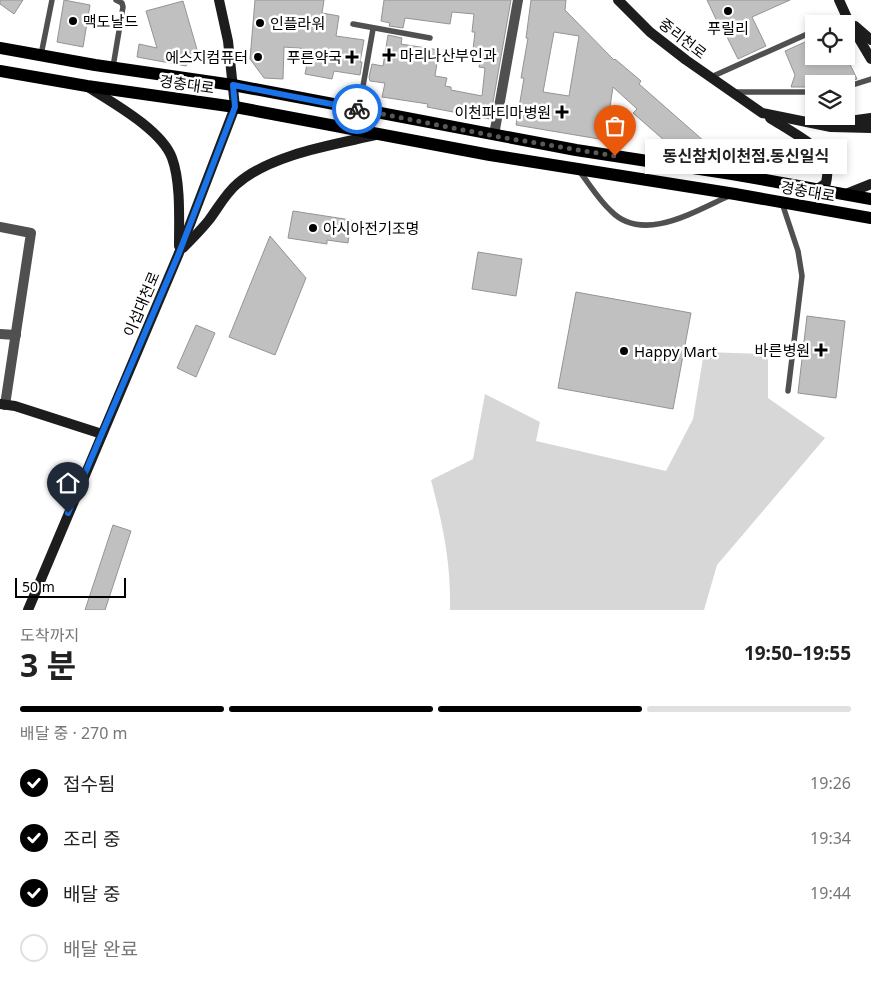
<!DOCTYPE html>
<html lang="ko">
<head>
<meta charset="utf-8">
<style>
	:root { --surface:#fff; --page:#f2f2f2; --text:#222; --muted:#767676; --line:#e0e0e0; --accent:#000 }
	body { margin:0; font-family:"Noto Sans","Noto Sans KR",sans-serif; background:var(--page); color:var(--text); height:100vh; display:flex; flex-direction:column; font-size:19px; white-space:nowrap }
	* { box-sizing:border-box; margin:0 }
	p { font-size:16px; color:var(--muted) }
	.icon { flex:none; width:28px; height:28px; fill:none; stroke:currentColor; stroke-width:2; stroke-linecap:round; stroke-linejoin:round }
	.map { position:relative; height:610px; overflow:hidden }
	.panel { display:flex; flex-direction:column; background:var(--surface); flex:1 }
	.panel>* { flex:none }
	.fabs { position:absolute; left:805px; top:15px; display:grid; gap:10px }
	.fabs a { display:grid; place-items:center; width:50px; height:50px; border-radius:0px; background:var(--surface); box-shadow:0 2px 8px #0003; font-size:25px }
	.scale { position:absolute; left:15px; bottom:12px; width:111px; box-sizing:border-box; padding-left:5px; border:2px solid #000; border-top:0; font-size:14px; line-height:18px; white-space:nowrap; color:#000; -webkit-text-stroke:4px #fff; paint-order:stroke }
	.pin { position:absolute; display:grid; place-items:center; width:42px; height:42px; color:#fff; margin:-51px -21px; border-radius:50% 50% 50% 0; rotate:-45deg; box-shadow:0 0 5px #0007 }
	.pin .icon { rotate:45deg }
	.courier { position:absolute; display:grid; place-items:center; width:50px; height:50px; margin:-25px; border:4px solid #1a73e8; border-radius:50%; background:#fff; color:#222; box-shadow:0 1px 6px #0007 }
	.bubble { position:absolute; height:35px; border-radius:0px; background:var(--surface); box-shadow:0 2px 8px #0003; font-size:16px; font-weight:700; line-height:35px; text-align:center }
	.headline em { font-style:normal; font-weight:700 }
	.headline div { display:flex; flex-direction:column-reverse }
	.headline { display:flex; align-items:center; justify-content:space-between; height:85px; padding:0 20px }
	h1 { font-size:32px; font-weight:700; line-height:38px }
	.bar { display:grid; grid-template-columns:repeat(4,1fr); gap:8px 5px; align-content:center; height:60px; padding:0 20px }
	.bar i { height:6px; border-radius:4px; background:var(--line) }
	.bar .selected { background:var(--accent) }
	.bar p { grid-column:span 4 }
	ol { padding:0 20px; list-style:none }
	li { display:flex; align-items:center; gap:15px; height:55px }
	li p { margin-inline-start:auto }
	li .icon { padding:5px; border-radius:50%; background:var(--accent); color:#fff; stroke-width:4 }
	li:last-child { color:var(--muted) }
	li i { width:28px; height:28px; border:2px solid var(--line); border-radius:50% }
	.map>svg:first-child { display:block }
</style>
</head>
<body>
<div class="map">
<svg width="871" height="610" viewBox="0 0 871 610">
	<rect width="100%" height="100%" fill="#fff"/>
	<path fill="#d7d7d7" d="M704,352L768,354V398L825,438L717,565L704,610H450C451,563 443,525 431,480L473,459L485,394L540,422L536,441L666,471L693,419Z"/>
	<g fill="#c0c0c0" stroke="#949494" fill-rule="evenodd">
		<path d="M0,0H23L14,14L0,4Z"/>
		<path d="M64,0L90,5L83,47L57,42Z"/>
		<path d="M255,0H324L322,13L339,16L336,36L364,40L360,62H362L360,75L334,71L332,79L305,74L310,49L284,47L283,79L264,78L250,59Z"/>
		<path d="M384,0H511L490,119L427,107L428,104L382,97L385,83L370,81L369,77L372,64L383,66L388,35L402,38L401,44L439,50L435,76L447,78L445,86L451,87V90L482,96L485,68L479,67L482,51L473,50L475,32H472L474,14L452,12L450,24L405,18L403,28L389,26L390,23L381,21Z"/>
		<path d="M531,0H566L565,10L614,60L615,59L641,81L639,84L713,149L705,158L681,155L633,113L637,109L613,87L605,140L516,125L524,78H521L528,38H526ZM554,32L579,36L569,96L543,92Z"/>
		<path d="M707,0H790L752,17L766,46L738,59L724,31L722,32Z"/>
		<path d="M183,1L198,53L186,66L137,57L139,44L157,48L146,11Z"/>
		<path d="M814,38V56H846L857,79L843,84H814V87H791L795,75L785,51Z"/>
		<path d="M293,211L351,220L348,243L327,240V244L288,238Z"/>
		<path d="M270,236L306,278L275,355L229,337Z"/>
		<path d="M478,252L522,259L516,296L472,289Z"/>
		<path d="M576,292L691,313L673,409L558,388Z"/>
		<path d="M807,316L845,321L836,398L798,393Z"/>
		<path d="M196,325L215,333L196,377L177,368Z"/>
		<path d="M113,525L131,531L105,610H85Z"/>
	</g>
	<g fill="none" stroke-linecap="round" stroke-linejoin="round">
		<g stroke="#505050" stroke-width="5.5">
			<path d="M353,24L430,38"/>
			<path d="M831,24L847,17"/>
			<path d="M41,55L52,0"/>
			<path d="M113,67L123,7L122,3L116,0"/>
			<path d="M711,77L814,31"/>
			<path d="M846,87L871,79"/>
			<path d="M735,92H814"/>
			<path d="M359,109L373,29"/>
			<path d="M580,172C590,185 599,200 611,211C643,244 695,211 729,196"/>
			<path d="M782,203L798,251L802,276L788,391"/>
		</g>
		<g stroke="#505050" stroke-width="10">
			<path d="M494,135L518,0"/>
			<path d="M0,227L31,233L5,405"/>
			<path d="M0,334L16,335"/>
		</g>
		<g stroke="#1d1d1d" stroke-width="10">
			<path d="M618,0L650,32L686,60L762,113L831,127L871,128"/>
			<path d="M839,0L849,22L871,59"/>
			<path d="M855,26L871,40"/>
			<path d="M88,87C113,103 162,130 172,158C181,182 179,221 179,246"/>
			<path d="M770,118C782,126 815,144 822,155C828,163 828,174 826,183L816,190"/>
			<path d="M837,125L849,121L871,118"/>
			<path d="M846,194L871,184"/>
			<path d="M183,248C192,239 201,230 209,220C218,208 226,193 237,184C271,154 333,145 376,135"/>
			<path d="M0,404L15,406L102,434"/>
			<path d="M28,610L179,253L235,107L228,41L219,0"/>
		</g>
		<g stroke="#000" stroke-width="12">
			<path d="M0,48L95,65L233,85L576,150L732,174L871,199"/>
			<path d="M0,71L87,86L235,107L490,155L735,194L871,218"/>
		</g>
	</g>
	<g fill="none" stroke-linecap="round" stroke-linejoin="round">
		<path stroke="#595959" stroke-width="5" stroke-dasharray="0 9" d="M357,109L494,136L615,156"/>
		<path stroke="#1a73e8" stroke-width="6" d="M68,513L179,253L235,107L233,85L357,109"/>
	</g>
	<g fill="#000" stroke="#fff" stroke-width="2">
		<circle cx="728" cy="11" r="5"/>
		<circle cx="73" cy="21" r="5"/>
		<circle cx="260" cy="23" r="5"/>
		<path d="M386.5 47.5h5v5h5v5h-5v5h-5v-5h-5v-5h5z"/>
		<circle cx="258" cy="57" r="5"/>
		<path d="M349.5 49.5h5v5h5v5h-5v5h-5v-5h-5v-5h5z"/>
		<path d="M559.5 104.5h5v5h5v5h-5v5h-5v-5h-5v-5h5z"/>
		<circle cx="313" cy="228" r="5"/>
		<path d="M818.5 342.5h5v5h5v5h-5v5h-5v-5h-5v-5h5z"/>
		<circle cx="624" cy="351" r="5"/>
	</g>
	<g text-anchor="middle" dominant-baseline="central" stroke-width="5" stroke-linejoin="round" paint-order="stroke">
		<g font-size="15" fill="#000" stroke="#fff" text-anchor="start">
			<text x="83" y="21">맥도날드</text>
			<text x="270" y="23">인플라워</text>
			<text x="728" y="28" text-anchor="middle">푸릴리</text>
			<text x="400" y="55">마리나산부인과</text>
			<text x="248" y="57" text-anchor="end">에스지컴퓨터</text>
			<text x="342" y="57" text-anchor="end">푸른약국</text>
			<text x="551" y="112" text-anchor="end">이천파티마병원</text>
			<text x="323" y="228">아시아전기조명</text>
			<text x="810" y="350" text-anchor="end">바른병원</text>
			<text x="634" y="351">Happy Mart</text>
		</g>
		<g font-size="15" fill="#000" stroke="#fff">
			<text transform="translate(683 38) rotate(38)">중리천로</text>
			<text transform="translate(187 84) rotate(8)">경충대로</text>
			<text transform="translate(808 191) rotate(10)">경충대로</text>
			<text transform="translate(141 304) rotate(-67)">이섭대천로</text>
		</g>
	</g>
</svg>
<div class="fabs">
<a><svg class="icon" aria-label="locate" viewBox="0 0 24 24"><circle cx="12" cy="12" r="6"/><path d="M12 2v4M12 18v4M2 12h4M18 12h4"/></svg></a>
<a><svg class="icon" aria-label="layers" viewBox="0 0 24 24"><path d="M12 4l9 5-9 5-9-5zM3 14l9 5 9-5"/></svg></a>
</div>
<div class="scale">50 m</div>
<div class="pin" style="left:615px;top:156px;background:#ea580c"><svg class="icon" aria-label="bag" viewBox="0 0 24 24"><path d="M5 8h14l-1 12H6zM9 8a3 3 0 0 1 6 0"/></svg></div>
<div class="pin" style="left:68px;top:513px;background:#1f2937"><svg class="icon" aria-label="home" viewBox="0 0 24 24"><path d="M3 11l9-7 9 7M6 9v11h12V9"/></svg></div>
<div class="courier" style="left:357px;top:109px"><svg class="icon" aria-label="bike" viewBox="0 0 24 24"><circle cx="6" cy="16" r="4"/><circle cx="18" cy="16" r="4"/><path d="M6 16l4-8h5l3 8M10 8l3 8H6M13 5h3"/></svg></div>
<div class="bubble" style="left:645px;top:139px;width:202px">동신참치이천점.동신일식</div>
</div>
<section class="panel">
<div class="headline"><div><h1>3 분</h1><p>도착까지</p></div><em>19:50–19:55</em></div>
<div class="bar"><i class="selected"></i><i class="selected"></i><i class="selected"></i><i></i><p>배달 중 · 270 m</p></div>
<ol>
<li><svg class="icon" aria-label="check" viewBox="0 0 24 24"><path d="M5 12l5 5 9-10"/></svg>접수됨<p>19:26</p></li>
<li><svg class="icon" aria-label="check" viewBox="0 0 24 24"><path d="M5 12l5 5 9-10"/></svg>조리 중<p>19:34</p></li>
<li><svg class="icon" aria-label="check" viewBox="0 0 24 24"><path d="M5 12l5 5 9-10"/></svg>배달 중<p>19:44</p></li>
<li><i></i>배달 완료</li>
</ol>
</section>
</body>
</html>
